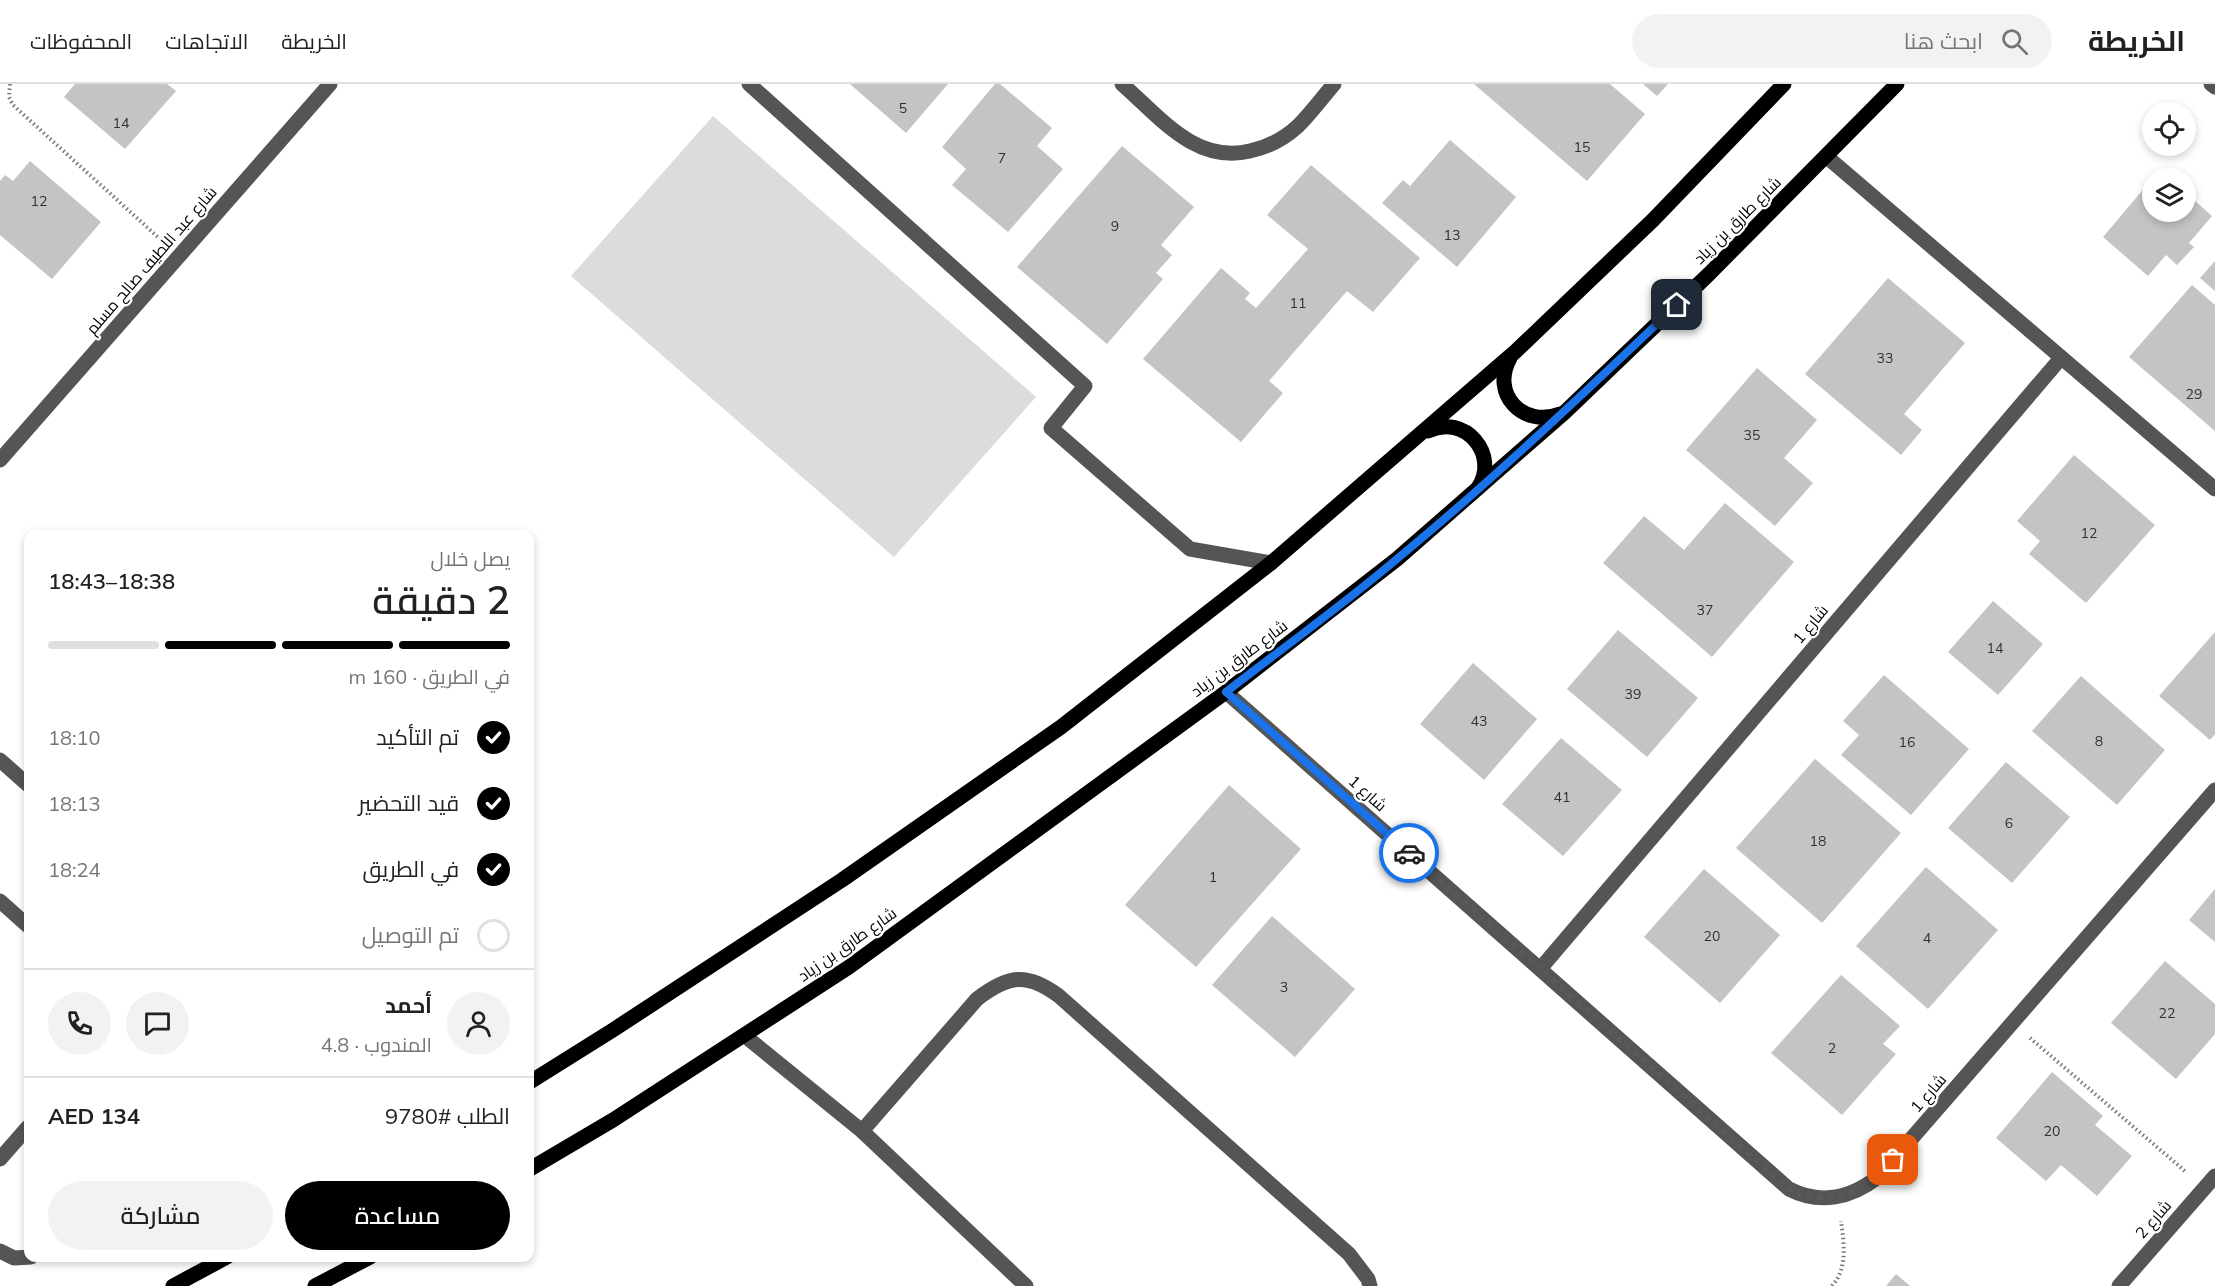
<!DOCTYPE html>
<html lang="ar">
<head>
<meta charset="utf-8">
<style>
	:root { --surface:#fff; --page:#f2f2f2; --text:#202124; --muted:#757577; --line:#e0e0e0; --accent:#000 }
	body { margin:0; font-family:Mulish,Cairo,sans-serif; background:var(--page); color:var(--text); direction:rtl; height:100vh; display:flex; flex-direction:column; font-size:22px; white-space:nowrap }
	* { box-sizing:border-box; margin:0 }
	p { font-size:20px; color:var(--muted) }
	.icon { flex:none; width:33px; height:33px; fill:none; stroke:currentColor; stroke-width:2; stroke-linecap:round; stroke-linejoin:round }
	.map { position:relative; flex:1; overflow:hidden; direction:ltr }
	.drawer { position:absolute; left:24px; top:446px; width:510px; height:732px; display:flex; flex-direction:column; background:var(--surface); border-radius:12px; box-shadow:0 3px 9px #0003; direction:rtl }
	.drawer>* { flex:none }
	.buttons { position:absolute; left:2142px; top:18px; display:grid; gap:12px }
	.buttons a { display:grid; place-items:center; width:54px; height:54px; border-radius:50%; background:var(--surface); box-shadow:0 3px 9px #0003; font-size:30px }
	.pin { position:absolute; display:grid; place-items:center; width:51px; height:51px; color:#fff; margin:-26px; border-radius:12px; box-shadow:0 3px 9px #0006 }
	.courier { position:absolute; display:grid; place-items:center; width:60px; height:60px; margin:-30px; border:4px solid #1a73e8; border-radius:50%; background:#fff; color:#222; box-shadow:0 2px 8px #0007 }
	.head em { font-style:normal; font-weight:600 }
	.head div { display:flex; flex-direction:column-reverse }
	.head { display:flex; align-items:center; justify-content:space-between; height:102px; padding:0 24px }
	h1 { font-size:39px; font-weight:600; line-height:45px }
	.bar { display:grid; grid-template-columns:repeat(4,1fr); gap:9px 6px; align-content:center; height:72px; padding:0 24px }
	.bar i { height:8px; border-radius:4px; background:var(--line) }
	.bar .on { background:var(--accent) }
	.bar p { grid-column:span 4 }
	.line { display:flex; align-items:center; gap:15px; padding:0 24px; border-top:2px solid var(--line) }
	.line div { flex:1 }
	.round { display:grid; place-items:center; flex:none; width:63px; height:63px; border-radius:32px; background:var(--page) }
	ol { padding:0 24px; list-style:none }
	li { display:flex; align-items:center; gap:18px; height:66px }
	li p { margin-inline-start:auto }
	li .icon { padding:6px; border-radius:50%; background:var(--accent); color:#fff; stroke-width:4 }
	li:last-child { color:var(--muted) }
	li i { width:33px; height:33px; border:3px solid var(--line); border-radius:50% }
	.action { display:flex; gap:12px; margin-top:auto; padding:12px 24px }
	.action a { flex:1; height:69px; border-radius:36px; background:var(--accent); color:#fff; font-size:24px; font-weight:600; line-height:69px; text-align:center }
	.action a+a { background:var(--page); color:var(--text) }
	header { display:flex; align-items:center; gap:36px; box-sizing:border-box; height:84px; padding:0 30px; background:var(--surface); border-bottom:2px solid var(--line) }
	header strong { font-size:28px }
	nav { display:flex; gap:33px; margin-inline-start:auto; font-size:21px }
	.search { width:420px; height:54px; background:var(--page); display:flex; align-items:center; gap:15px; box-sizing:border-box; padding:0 21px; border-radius:33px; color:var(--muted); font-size:22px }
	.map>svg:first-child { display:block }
</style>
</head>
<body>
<header>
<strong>الخريطة</strong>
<div class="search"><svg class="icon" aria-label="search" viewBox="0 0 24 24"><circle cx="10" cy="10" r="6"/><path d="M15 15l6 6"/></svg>ابحث هنا</div>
<nav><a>الخريطة</a><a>الاتجاهات</a><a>المحفوظات</a></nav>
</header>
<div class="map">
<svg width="2215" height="1202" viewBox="0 0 2215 1202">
	<rect width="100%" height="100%" fill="#fff"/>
	<path fill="#dcdcdc" d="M713,32L1036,313L894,473L571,192Z"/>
	<g fill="#c4c4c4">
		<path d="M75,0H167L176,7L125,65L64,13Z"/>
		<path d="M850,0H948L906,49Z"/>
		<path d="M995,0H1000L1052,44L1037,62L1063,85L1008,148L952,101L966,85L942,63Z"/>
		<path d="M1474,0H1610L1645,30L1587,97Z"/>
		<path d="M1643,0H1668L1657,12Z"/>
		<path d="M1450,56L1516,113L1457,183L1382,119L1403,96L1410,102Z"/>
		<path d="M1122,62L1194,123L1161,161L1172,171L1156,189L1163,195L1107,260L1017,183Z"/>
		<path d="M30,77L101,138L52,195L0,151V97L5,91L13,97Z"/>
		<path d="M1311,81L1420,174L1373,228L1347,207L1269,297L1283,309L1241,358L1143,275L1221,184L1250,209L1245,215L1256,224L1308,165L1267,131Z"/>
		<path d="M2152,95V128H2186V109L2212,132L2189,159L2194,163L2177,181L2166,171L2148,192L2103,153Z"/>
		<path d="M2215,177V207L2200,194Z"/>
		<path d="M1888,194L1965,259L1904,330L1922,346L1901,371L1805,290Z"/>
		<path d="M2192,201L2215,221V347L2129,273Z"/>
		<path d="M1757,284L1817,336L1784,374L1813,399L1775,442L1686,366Z"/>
		<path d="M2074,371L2155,441L2086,519L2029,470L2040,457L2017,437Z"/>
		<path d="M1725,419L1794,478L1712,573L1603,479L1644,432L1684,466Z"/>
		<path d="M1993,517L2043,560L1998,611L1948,568Z"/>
		<path d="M1618,546L1698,614L1647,673L1567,605Z"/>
		<path d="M2215,548V650L2210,656L2159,612Z"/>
		<path d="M1473,579L1537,635L1484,696L1420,640Z"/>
		<path d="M1884,591L1969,665L1911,731L1841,671L1859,651L1843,637Z"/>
		<path d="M2081,592L2165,666L2117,721L2032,647Z"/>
		<path d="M1561,654L1622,706L1563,772L1502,720Z"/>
		<path d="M1815,675L1901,749L1822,839L1736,764Z"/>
		<path d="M2006,678L2070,733L2012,799L1948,744Z"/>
		<path d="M1229,701L1301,765L1196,883L1125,821Z"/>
		<path d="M1926,783L1998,846L1928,925L1856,862Z"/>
		<path d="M1704,785L1780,851L1720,919L1644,853Z"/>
		<path d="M2215,805V858L2189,836Z"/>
		<path d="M1272,832L1355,905L1295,973L1212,901Z"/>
		<path d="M2165,877L2215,920V950L2176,995L2111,939Z"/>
		<path d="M1841,891L1900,942L1883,960L1896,970L1842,1031L1771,969Z"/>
		<path d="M2052,988L2103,1032L2095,1041L2132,1072L2097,1112L2061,1081L2046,1097L1996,1054Z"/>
		<path d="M1896,1190L1910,1202H1886Z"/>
	</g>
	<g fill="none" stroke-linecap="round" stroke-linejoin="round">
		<g stroke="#777" stroke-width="4" stroke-dasharray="1.5 3" stroke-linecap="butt">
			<path d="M10,0L9,13L13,21L160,155"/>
			<path d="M2030,954L2186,1088"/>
			<path d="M1832,1202C1848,1184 1844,1160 1841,1137"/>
		</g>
		<g stroke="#555" stroke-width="15">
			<path d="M749,0L1085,302L1051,344L1190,465L1271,479"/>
			<path d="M1122,0C1160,33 1195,80 1250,67C1268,63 1284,55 1298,42C1311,29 1322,14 1334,0"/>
			<path d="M2211,0L2215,3"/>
			<path d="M1827,73L2215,405"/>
			<path d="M0,376L330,0"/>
			<path d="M1226,608L1789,1105C1820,1121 1851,1114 1878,1093L2215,706"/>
			<path d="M0,676L28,701"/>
			<path d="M0,817L28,842"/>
			<path d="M1540,885L2061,274"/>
			<path d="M745,952L862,1047L1026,1202"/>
			<path d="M862,1047L977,915C1008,891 1027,888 1059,912L1349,1170L1368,1195L1370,1202"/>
			<path d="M0,1075L28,1043"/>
			<path d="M0,1167L14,1174L31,1173"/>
			<path d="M2119,1202L2215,1092"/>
		</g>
		<g stroke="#000" stroke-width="15">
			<path d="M1510,274C1490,310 1523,344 1560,330"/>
			<path d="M1428,347C1465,329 1500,371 1478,404"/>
			<path d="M530,998L613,946L842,796L1061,643L1271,479L1516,267L1653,136L1784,0"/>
			<path d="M530,1085L613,1036L849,883L1226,608L1397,475L1565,328L1709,190L1897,0"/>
			<path d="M173,1202L227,1173"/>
			<path d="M315,1202L370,1173"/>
		</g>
	</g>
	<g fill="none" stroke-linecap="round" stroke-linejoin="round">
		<path stroke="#595959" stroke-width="6" stroke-dasharray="0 10.8" d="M1409,769L1789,1105C1829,1125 1865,1108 1893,1076"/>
		<path stroke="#1a73e8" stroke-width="8" d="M1409,769L1226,608C1284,563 1343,521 1398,474C1495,394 1586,307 1677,221"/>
	</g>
	<g text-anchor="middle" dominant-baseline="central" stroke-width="4.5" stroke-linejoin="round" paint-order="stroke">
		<g font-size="14" fill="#313131">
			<text x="903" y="24">5</text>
			<text x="121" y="39">14</text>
			<text x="1582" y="63">15</text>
			<text x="1002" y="74">7</text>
			<text x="39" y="117">12</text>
			<text x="1115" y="142">9</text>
			<text x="1452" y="151">13</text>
			<text x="1298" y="219">11</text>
			<text x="1885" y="274">33</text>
			<text x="2194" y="310">29</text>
			<text x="1752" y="351">35</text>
			<text x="2089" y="449">12</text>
			<text x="1705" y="526">37</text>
			<text x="1995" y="564">14</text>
			<text x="1633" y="610">39</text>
			<text x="1479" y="637">43</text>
			<text x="2099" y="657">8</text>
			<text x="1907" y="658">16</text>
			<text x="1562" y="713">41</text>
			<text x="2009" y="739">6</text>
			<text x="1818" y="757">18</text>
			<text x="1213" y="793">1</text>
			<text x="1712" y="852">20</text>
			<text x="1927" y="854">4</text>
			<text x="1284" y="903">3</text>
			<text x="2167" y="929">22</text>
			<text x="1832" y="964">2</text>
			<text x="2052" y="1047">20</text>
		</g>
		<g font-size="16" fill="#000" stroke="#fff">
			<text transform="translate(1737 136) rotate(-45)">شارع طارق بن زياد</text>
			<text transform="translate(151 176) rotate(-49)">شارع عبد اللطيف صالح مسلم</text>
			<text transform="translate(1810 540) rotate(-50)">شارع 1</text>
			<text transform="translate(1239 574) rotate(-37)">شارع طارق بن زياد</text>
			<text transform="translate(1368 709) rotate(42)">شارع 1</text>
			<text transform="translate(847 860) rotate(-35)">شارع طارق بن زياد</text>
			<text transform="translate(1928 1009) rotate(-49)">شارع 1</text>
			<text transform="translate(2153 1135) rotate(-49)">شارع 2</text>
		</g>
	</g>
</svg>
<div class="buttons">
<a><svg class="icon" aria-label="locate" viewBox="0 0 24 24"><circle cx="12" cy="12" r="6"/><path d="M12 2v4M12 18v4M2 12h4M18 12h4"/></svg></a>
<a><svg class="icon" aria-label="layers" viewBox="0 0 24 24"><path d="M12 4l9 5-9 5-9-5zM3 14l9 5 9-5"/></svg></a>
</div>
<div class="pin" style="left:1893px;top:1076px;background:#ea580c"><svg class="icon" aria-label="bag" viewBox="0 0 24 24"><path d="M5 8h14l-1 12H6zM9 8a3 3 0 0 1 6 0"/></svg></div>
<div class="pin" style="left:1677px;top:221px;background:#1f2937"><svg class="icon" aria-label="home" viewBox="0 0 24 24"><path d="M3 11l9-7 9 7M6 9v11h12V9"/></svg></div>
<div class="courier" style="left:1409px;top:769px"><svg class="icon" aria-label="car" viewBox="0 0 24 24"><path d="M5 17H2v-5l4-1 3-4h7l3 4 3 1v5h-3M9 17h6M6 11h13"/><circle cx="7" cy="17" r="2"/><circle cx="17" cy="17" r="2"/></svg></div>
<section class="drawer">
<div class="head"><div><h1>2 دقيقة</h1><p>يصل خلال</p></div><em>18:38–18:43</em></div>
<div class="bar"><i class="on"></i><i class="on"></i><i class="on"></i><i></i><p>في الطريق · 160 m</p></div>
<ol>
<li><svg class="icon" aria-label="check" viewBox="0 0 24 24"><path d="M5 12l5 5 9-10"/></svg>تم التأكيد<p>18:10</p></li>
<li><svg class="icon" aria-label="check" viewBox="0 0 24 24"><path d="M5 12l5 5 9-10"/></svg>قيد التحضير<p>18:13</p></li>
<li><svg class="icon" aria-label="check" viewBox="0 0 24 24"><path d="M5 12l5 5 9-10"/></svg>في الطريق<p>18:24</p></li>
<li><i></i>تم التوصيل</li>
</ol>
<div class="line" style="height:108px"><a class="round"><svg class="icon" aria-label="person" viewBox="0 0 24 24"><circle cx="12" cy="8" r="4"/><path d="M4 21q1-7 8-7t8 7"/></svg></a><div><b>أحمد</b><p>المندوب · 4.8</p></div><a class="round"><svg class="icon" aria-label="chat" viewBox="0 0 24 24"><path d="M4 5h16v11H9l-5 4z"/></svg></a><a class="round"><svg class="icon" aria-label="phone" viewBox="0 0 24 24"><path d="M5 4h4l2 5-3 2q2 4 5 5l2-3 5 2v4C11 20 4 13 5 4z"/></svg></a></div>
<div class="line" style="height:78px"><div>الطلب #9780</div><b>AED 134</b></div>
<div class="action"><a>مساعدة</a><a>مشاركة</a></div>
</section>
</div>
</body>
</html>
